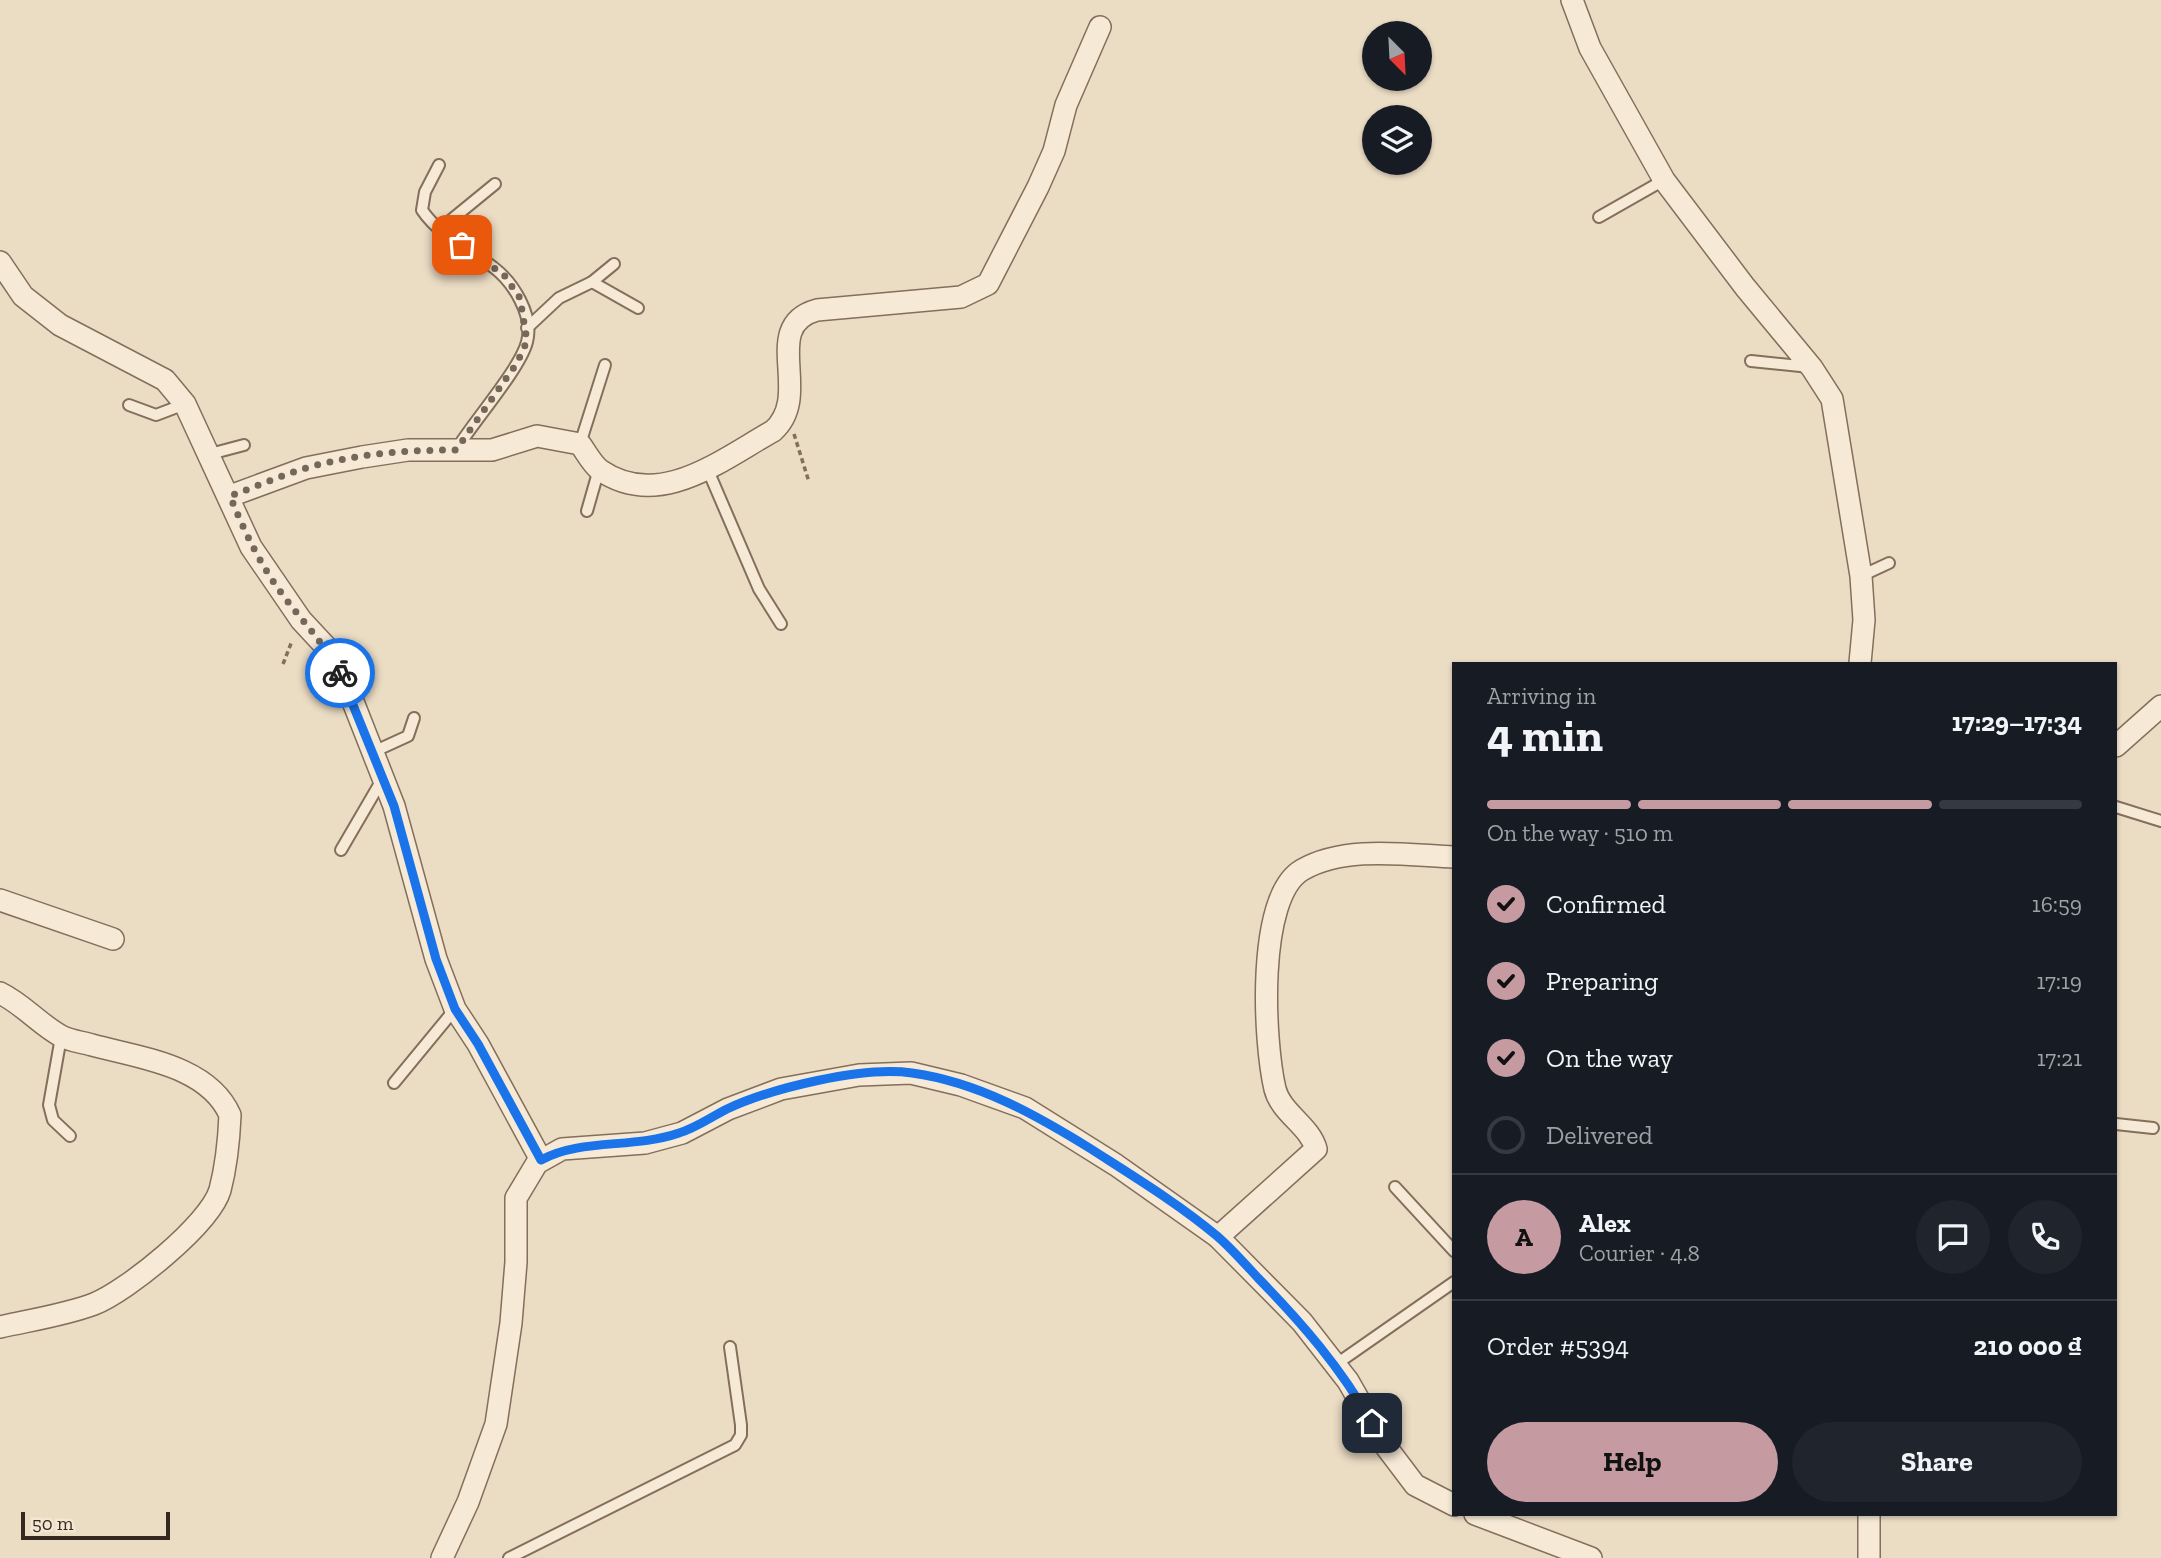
<!DOCTYPE html>
<html lang="en">
<head>
<meta charset="utf-8">
<style>
	:root { --surface:#171b24; --page:#20242c; --text:#f1f3f6; --muted:#9ea1a6; --line:#363941; --accent:#c59ba1 }
	body { margin:0; font-family:"Zilla Slab",serif; background:var(--page); color:var(--text); height:100vh; display:flex; flex-direction:column; font-size:26px; white-space:nowrap }
	* { box-sizing:border-box; margin:0 }
	p { font-size:23px; color:var(--muted) }
	.icon { flex:none; width:38px; height:38px; fill:none; stroke:currentColor; stroke-width:2; stroke-linecap:round; stroke-linejoin:round }
	.map { position:relative; flex:1; overflow:hidden }
	.panel { position:absolute; left:1452px; top:662px; width:665px; height:854px; display:flex; flex-direction:column; background:var(--surface); border-radius:0px; box-shadow:0 2px 5px #0004 }
	.panel>* { flex:none }
	.needle { width:46px; rotate:156deg }
	.fabs { position:absolute; left:1362px; top:21px; display:grid; gap:14px }
	.fabs a { display:grid; place-items:center; width:70px; height:70px; border-radius:50%; background:var(--surface); box-shadow:0 2px 5px #0004; font-size:35px }
	.scale { position:absolute; left:21px; bottom:18px; width:149px; box-sizing:border-box; padding-left:7px; border:4px solid #35281f; border-top:0; font-size:19px; line-height:24px; white-space:nowrap; color:#35281f; -webkit-text-stroke:5px #f3e7d3; paint-order:stroke }
	.pin { position:absolute; display:grid; place-items:center; width:60px; height:60px; color:#fff; margin:-30px; border-radius:14px; box-shadow:0 4px 10px #0006 }
	.courier { position:absolute; display:grid; place-items:center; width:70px; height:70px; margin:-35px; border:5px solid #1a73e8; border-radius:50%; background:#fff; color:#222; box-shadow:0 2px 9px #0007 }
	.overview em { font-style:normal; font-weight:700 }
	.overview div { display:flex; flex-direction:column-reverse }
	.overview { display:flex; align-items:center; justify-content:space-between; height:119px; padding:0 35px }
	h1 { font-size:46px; font-weight:700; line-height:52px }
	.bar { display:grid; grid-template-columns:repeat(4,1fr); gap:10px 7px; align-content:center; height:84px; padding:0 35px }
	.bar i { height:9px; border-radius:5px; background:var(--line) }
	.bar .current { background:var(--accent) }
	.bar p { grid-column:span 4 }
	.line { display:flex; align-items:center; gap:18px; padding:0 35px; border-top:2px solid var(--line) }
	.line div { flex:1 }
	.round { display:grid; place-items:center; flex:none; width:74px; height:74px; border-radius:37px; background:var(--page) }
	ol { padding:0 35px; list-style:none }
	li { display:flex; align-items:center; gap:21px; height:77px }
	li p { margin-inline-start:auto }
	li .icon { padding:7px; border-radius:50%; background:var(--accent); color:#111; stroke-width:4 }
	li:last-child { color:var(--muted) }
	li i { width:38px; height:38px; border:4px solid var(--line); border-radius:50% }
	.action { display:flex; gap:14px; margin-top:auto; padding:14px 35px }
	.action a { flex:1; height:80px; border-radius:42px; background:var(--accent); color:#111; font-size:28px; font-weight:700; line-height:80px; text-align:center }
	.action a+a { background:var(--page); color:var(--text) }
	.map>svg:first-child { display:block }
</style>
</head>
<body>
<div class="map">
<svg width="2161" height="1558" viewBox="0 0 2161 1558">
	<rect width="100%" height="100%" fill="#ebdcc4"/>
	<g fill="none" stroke-linecap="round" stroke-linejoin="round">
		<defs>
			<g id="service">
				<path d="M439,165L425,192L422,210C438,234 469,250 493,267C513,282 534,315 527,342C520,369 473,422 456,450"/>
				<path d="M1599,217L1664,180"/>
				<path d="M440,229L495,184"/>
				<path d="M592,282L638,308"/>
				<path d="M527,328L559,298L592,282L614,264"/>
				<path d="M1751,361L1810,367"/>
				<path d="M129,405L156,415L185,404"/>
				<path d="M580,444L605,365"/>
				<path d="M210,454L244,445"/>
				<path d="M707,468L759,589L781,624"/>
				<path d="M587,511L599,469"/>
				<path d="M1861,576L1889,563"/>
				<path d="M373,752L408,736L414,718"/>
				<path d="M2116,807L2161,821"/>
				<path d="M341,850L383,778"/>
				<path d="M61,1037L49,1105L53,1120L70,1136"/>
				<path d="M394,1083L455,1009"/>
				<path d="M2116,1124L2153,1128"/>
				<path d="M1395,1187L1454,1251"/>
				<path d="M1335,1365L1454,1282"/>
				<path d="M509,1558L735,1445L741,1435V1425L730,1347"/>
			</g>
			<g id="minor">
				<path d="M1572,0L1590,48L1664,180L1745,287L1812,368L1832,399L1861,576L1864,620L1860,663"/>
				<path d="M0,262L23,296L60,325L165,380L185,404L251,547L301,620L327,648L348,689L394,806L436,959L455,1009L478,1044L541,1160"/>
				<path d="M230,496L306,468L362,457L408,450H492L537,436L580,444C586,452 592,464 600,470C659,511 721,460 773,431C814,395 759,326 817,310L961,297L988,284L1038,187L1054,151L1066,105L1100,27"/>
				<path d="M2116,746L2161,706"/>
				<path d="M0,900L113,939"/>
				<path d="M0,993C23,1004 39,1024 61,1036C70,1041 82,1042 92,1045C139,1058 208,1065 230,1115C229,1139 226,1167 220,1190C210,1224 127,1291 94,1304C65,1315 31,1320 0,1327"/>
				<path d="M1218,1237L1316,1149C1310,1126 1281,1113 1275,1089C1264,1042 1256,897 1302,870C1345,845 1407,855 1454,857"/>
				<path d="M1475,1514L1591,1558"/>
				<path d="M442,1558L468,1502L496,1424L511,1323L516,1262V1198L537,1163L562,1149L645,1143L682,1133L728,1109L781,1089L859,1075L911,1073L961,1085L1025,1108L1116,1165L1218,1237L1302,1322L1348,1381L1384,1444L1415,1485L1454,1505"/>
				<path d="M1869,1558V1514"/>
			</g>
		</defs>
		<use href="#service" stroke="#846e5c" stroke-width="14"/>
		<use href="#minor" stroke="#846e5c" stroke-width="24"/>
		<g stroke="#846e5c" stroke-width="3.5" stroke-dasharray="5 3.5" stroke-linecap="butt">
			<path d="M794,434L809,482"/>
			<path d="M283,664L292,641"/>
		</g>
		<use href="#service" stroke="#f6ead7" stroke-width="10"/>
		<use href="#minor" stroke="#f6ead7" stroke-width="21"/>
	</g>
	<g fill="none" stroke-linecap="round" stroke-linejoin="round">
		<path stroke="#756759" stroke-width="7" stroke-dasharray="0 12.6" d="M340,673C323,641 298,617 277,587C257,558 243,528 230,496C255,487 280,476 306,468C355,454 405,450 456,450L517,363L527,341L520,298L504,275L462,245"/>
		<path stroke="#1a73e8" stroke-width="9" d="M340,673L394,806L436,959L455,1009L478,1044L541,1160C581,1138 633,1149 679,1133C696,1128 711,1117 727,1109C772,1088 862,1066 912,1073C978,1082 1036,1115 1091,1149C1133,1176 1179,1204 1217,1236C1232,1249 1245,1264 1258,1278C1302,1323 1341,1368 1372,1423"/>
	</g>
</svg>
<div class="fabs">
<a><svg class="needle" viewBox="-14 -14 28 28"><path d="M0-13l5 13h-10z" fill="#e53935"/><path d="M0 13l5-13h-10z" fill="#9ea1a6"/></svg></a>
<a><svg class="icon" aria-label="layers" viewBox="0 0 24 24"><path d="M12 4l9 5-9 5-9-5zM3 14l9 5 9-5"/></svg></a>
</div>
<div class="scale">50 m</div>
<div class="pin" style="left:462px;top:245px;background:#ea580c"><svg class="icon" aria-label="bag" viewBox="0 0 24 24"><path d="M5 8h14l-1 12H6zM9 8a3 3 0 0 1 6 0"/></svg></div>
<div class="pin" style="left:1372px;top:1423px;background:#1f2937"><svg class="icon" aria-label="home" viewBox="0 0 24 24"><path d="M3 11l9-7 9 7M6 9v11h12V9"/></svg></div>
<div class="courier" style="left:340px;top:673px"><svg class="icon" aria-label="bike" viewBox="0 0 24 24"><circle cx="6" cy="16" r="4"/><circle cx="18" cy="16" r="4"/><path d="M6 16l4-8h5l3 8M10 8l3 8H6M13 5h3"/></svg></div>
<section class="panel">
<div class="overview"><div><h1>4 min</h1><p>Arriving in</p></div><em>17:29–17:34</em></div>
<div class="bar"><i class="current"></i><i class="current"></i><i class="current"></i><i></i><p>On the way · 510 m</p></div>
<ol>
<li><svg class="icon" aria-label="check" viewBox="0 0 24 24"><path d="M5 12l5 5 9-10"/></svg>Confirmed<p>16:59</p></li>
<li><svg class="icon" aria-label="check" viewBox="0 0 24 24"><path d="M5 12l5 5 9-10"/></svg>Preparing<p>17:19</p></li>
<li><svg class="icon" aria-label="check" viewBox="0 0 24 24"><path d="M5 12l5 5 9-10"/></svg>On the way<p>17:21</p></li>
<li><i></i>Delivered</li>
</ol>
<div class="line" style="height:126px"><b class="round" style="background:var(--accent);color:#111">A</b><div><b>Alex</b><p>Courier · 4.8</p></div><a class="round"><svg class="icon" aria-label="chat" viewBox="0 0 24 24"><path d="M4 5h16v11H9l-5 4z"/></svg></a><a class="round"><svg class="icon" aria-label="phone" viewBox="0 0 24 24"><path d="M5 4h4l2 5-3 2q2 4 5 5l2-3 5 2v4C11 20 4 13 5 4z"/></svg></a></div>
<div class="line" style="height:91px"><div>Order #5394</div><b>210 000 ₫</b></div>
<div class="action"><a>Help</a><a>Share</a></div>
</section>
</div>
</body>
</html>
